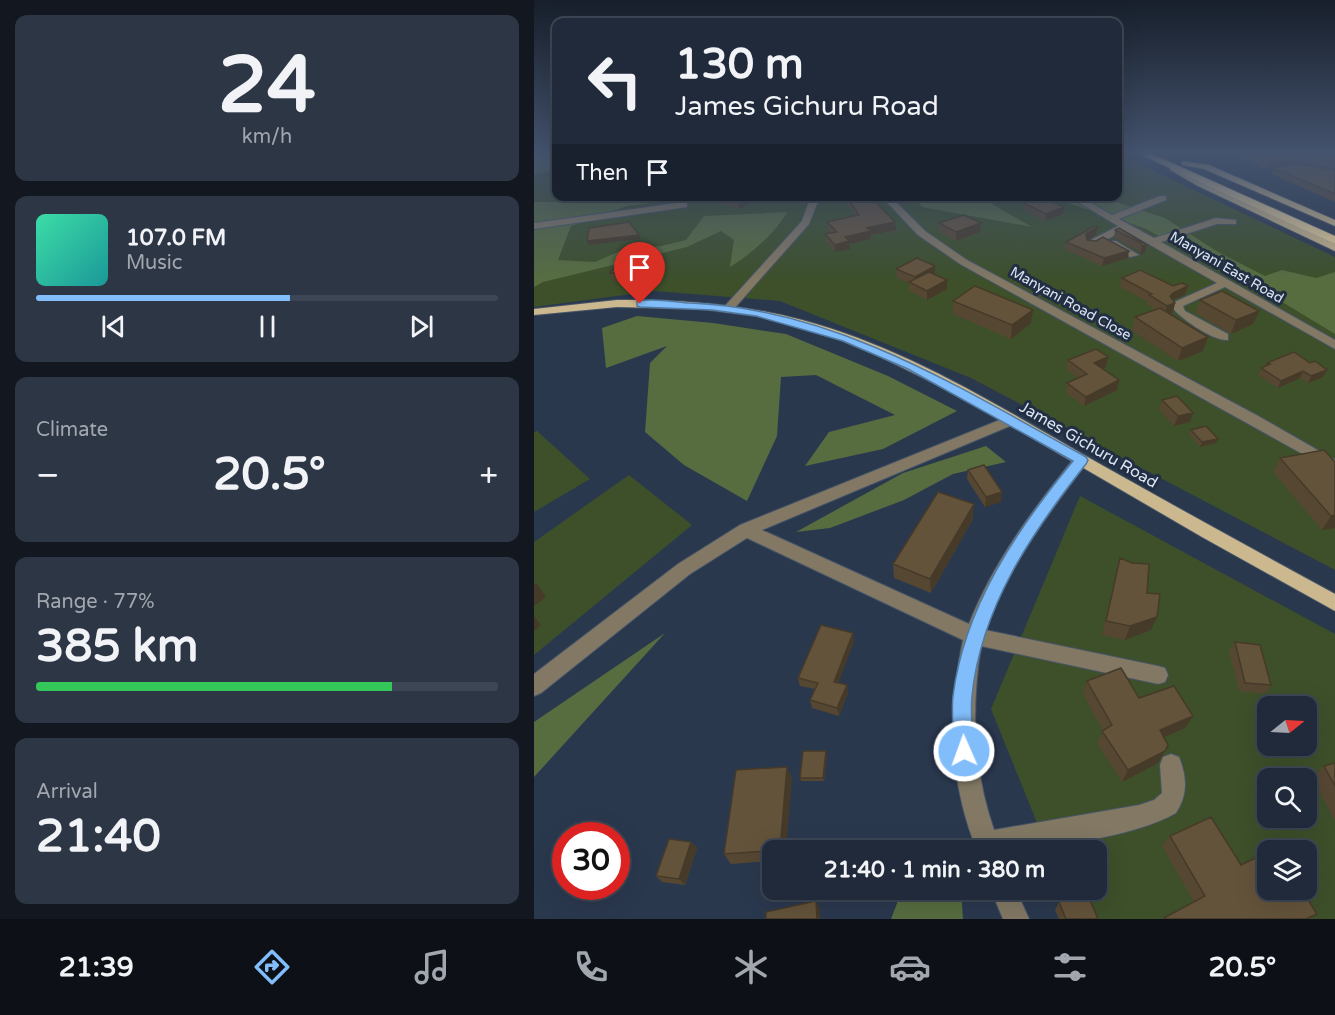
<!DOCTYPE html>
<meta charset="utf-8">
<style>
:root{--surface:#202a3a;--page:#2d3645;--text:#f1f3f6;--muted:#a2a7af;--line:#3d4654;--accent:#80bdfa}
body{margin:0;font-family:"Varela Round",sans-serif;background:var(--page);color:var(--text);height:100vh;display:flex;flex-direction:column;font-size:22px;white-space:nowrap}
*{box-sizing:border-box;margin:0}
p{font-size:20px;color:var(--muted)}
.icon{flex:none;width:33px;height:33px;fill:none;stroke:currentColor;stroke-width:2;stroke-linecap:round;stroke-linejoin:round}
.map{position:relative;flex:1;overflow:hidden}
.sheet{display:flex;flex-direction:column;gap:15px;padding:15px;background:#121720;width:534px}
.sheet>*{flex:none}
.hud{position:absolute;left:18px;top:18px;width:570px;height:183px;border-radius:12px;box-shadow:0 6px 24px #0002,0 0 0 2px var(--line);background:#202a3a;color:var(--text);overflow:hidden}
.needle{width:39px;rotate:72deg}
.controls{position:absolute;left:723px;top:696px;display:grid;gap:12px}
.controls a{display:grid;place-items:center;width:60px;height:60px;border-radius:12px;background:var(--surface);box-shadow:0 6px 24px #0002,0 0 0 2px var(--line);font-size:30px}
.speed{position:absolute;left:18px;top:822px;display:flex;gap:12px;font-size:30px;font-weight:700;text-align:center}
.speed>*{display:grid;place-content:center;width:78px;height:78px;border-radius:50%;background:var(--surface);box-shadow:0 6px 24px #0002,0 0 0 2px var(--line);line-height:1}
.speed .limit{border:9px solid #d22;background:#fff;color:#111}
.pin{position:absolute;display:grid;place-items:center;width:51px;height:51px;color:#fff;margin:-62px -26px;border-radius:50% 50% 50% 0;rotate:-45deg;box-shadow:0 0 6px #0007}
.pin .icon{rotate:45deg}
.me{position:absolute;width:66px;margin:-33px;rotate:358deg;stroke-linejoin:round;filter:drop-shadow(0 0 4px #0008)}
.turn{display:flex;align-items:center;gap:21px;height:126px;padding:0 24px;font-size:27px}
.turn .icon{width:78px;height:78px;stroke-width:2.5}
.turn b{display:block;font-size:42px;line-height:51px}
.then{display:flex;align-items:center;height:57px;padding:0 24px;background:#0003;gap:12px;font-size:22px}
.big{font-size:45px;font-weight:700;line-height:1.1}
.sheet .card{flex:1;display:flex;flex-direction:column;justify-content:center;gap:9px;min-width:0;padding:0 21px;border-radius:12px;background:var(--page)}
.sheet .dial{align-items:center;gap:0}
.dial b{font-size:78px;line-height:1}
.song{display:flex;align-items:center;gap:18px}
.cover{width:72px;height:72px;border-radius:9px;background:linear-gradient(135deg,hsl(160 70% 55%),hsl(180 70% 35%))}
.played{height:6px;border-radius:3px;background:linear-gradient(90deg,var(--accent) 55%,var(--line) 55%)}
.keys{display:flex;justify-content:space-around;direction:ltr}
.heat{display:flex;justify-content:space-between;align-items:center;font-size:33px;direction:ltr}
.charge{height:9px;border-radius:4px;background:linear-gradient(90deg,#34c759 77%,var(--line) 0)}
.trip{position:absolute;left:228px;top:840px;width:345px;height:60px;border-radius:12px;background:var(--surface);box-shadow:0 6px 24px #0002,0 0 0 2px var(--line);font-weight:700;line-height:60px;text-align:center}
.tabs{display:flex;height:96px;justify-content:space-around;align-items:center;background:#0d1117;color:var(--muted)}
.tabs .icon{width:42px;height:42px}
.tabs .current{color:var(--accent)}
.tabs b{font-size:27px;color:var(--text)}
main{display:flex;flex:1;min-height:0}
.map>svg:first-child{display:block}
.green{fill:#3d502a;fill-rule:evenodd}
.forest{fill:#576d40}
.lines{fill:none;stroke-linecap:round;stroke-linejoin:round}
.minor-casing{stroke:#465468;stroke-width:2}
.major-casing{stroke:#465468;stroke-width:2}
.highway-casing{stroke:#465468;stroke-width:2}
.minor{fill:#827864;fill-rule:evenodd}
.major{fill:#ccb88e;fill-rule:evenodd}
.highway{fill:#e9d19e;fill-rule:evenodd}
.wall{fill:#564733}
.shaded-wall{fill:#463a29}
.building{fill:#64533b;stroke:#463a29;stroke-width:1.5}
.route{fill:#80bdfa;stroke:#537ba2;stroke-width:1.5}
.labels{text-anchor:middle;stroke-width:6;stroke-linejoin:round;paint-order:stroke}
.far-street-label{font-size:14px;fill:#dce5f3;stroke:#212e43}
.street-label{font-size:16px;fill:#dce5f3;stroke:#212e43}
</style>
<main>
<section class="sheet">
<div class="card dial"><b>24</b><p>km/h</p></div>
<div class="card">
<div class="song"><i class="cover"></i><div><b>107.0 FM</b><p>Music</p></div></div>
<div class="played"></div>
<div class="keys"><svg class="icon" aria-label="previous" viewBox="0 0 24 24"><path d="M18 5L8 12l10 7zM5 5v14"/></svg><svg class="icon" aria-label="pause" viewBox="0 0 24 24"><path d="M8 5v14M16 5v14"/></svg><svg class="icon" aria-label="next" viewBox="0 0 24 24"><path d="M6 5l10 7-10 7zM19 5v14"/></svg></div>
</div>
<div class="card"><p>Climate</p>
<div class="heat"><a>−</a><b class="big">20.5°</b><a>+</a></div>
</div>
<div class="card"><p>Range · 77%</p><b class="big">385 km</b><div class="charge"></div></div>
<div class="card"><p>Arrival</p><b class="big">21:40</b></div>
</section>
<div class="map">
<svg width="801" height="919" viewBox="0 0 801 919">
<rect width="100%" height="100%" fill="#2a384e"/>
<path class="green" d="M0,153h22v43h562v-42l217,103v313l-364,-192 -191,-77 -126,-10 -120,16z
M3,431l53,48 -56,33v-80z
M95,475l63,50 -158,130v-113z
M546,496l255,138v285h-260l-12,-29h33v-40h-48l-57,-141zM734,706h38v40h-38zM734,778h38v40h-38zM734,850h38v40h-38z"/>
<path class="forest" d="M22,153v17l-22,4v-19z
M86,196l70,2 -63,8 -56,20 -13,34 37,2 32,-14 34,-2 25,-6 18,-24 84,-4c-15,22 -35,41 -58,55l4,-27 -13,-9 -34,16 -144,35 -9,5v-85h45z
M379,197h67l52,30 -110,-20z
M516,197h51l64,21 53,34 47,24 17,-6 34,8 19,-6v62l-51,-31 -140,-75z
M103,316l76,7 73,11 102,42 69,35 -74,38 -78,17 24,-34 66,-17 -79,-40 -35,2 -4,59 -30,65 -63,-36 -39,-33 5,-69 17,-17 -61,22 -4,-40z
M452,446l20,16 -53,12 -49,26 -74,28 -34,4 107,-59z
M131,633l-131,144v1v-56z
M368,890h59l2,29h-72z"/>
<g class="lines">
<g class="minor-casing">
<path id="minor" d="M277,196h9l-11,28 -77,87h-8v-4l78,-86z
M347,196h9l35,35 42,29 293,157 75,43v12l-375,-208 -42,-29z
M534,196h11l33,19 48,-19h6v4l-47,19 35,19 62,-20 20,2v4h-19l-56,18 174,98v9l-110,-62 -42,19 2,5 43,23v6c-14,2 -50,-23 -58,-35l2,-2 45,-20 -93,-53 -29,16h-8v-4l31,-16z
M150,202l3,1v4l-153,22v-6z
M574,241h8l23,14 -9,2 -22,-12z
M478,415l7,5 -2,3 -255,107 207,94c24,-62 65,-116 107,-168h10l3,4 -3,4c-40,52 -78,104 -101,166l173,36 7,2 3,7 -3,7 -7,2 -177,-38c-10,64 -8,123 13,184l145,-25 15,-5 8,-7 -2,-28 3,-8 8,-3 8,3c8,20 9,38 -3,56 -47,27 -144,37 -199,37 -28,-67 -29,-140 -14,-210l-216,-102 -57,36 -149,119 -7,3v-22l144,-110 62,-39z
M457,890h25l13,29h-26z"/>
</g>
<g class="major-casing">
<path id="major" d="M648,161l27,4 126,55v6l-131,-57 -22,-4z
M636,166h6l28,16 131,62v7l-137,-65 -28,-16z
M83,300c63,-1 124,4 185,20 106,28 203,90 298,144 78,44 156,87 235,130v17l-133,-74 -242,-141 -81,-40 -41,-17 -42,-13 -40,-10 -55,-7 -84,-2 -83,8v-6z"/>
</g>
<g class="highway-casing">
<path id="highway" d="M603,153h13l185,83v8z"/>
</g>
<use href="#minor" class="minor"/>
<use href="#major" class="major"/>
<use href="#highway" class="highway"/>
</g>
<path class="wall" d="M699,153h102v15l-37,-6 -31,6 -2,2z
M740,168l61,2v32l-63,-28z
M186,196h43v1l-24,12 -18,-6z
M311,196h25l26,34 -25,5v4l-22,5 1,5 -15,3 -9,-11 -1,-7 7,-1 -4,-4 -1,-7 28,-6 -9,-15z
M490,203l39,11 -18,7 -22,-11z
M405,223h42l-1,9 -24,9 -17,-10z
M581,230l32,15 -2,8 -5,2 -1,-4 -25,-13z
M562,235l-8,5 40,18 -26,8 -37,-17 1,-7z
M107,267l-11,14 -16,1 -4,-9z
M362,269l39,5 12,6v9l-20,11 -18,-9v-8l-12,-5z
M588,278l63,17 -12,5 2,3 -2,9 -4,1 39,24 -5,14 -25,10 -46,-30 3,-14 21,-7 -9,-6v-3l-27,-14z
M666,300l59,11 -6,13 -22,10 -35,-21z
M419,301l78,22 -20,16 -58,-25z
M574,357l-2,10 -4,1 15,22 -33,16 -18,-13 1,-10 11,-5 -12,-9 2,-9z
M733,363h43l17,7 -4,7 -15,6 -8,-5 -22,10 -20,-13 3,-7 5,-2z
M628,400l28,22 -16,4 -15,-16z
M657,430l27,9 -2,4 -16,4 -11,-13z
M746,458l55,4v66l-13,2 -49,-58z
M434,470l33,32 -16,5 -18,-28z
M439,519l-42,74 -37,-15 -1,-14z
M586,558l27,35 4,37 -26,10 -23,-5 14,-63z
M320,641l-16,42 9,2 1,8 -9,23 -27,-8 -2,-8 5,-11 -15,-3 -2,-8z
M701,642l36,43 -6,9 -26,-3 -10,-40z
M553,681l106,35 -8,12 -21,9 -6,26 -36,19 -25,-39 6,-12 -20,-37z
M293,755l-3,26h-23l-1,-3z
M801,763v57l-23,-42 12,-12z
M253,767l5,12 -20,71v11l-41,3 -7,-10z
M636,836l71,29 76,49 -8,5h-145l30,-17 -32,-56z
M157,842l6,6 -12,37 -23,-3 -6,-6z
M525,902l39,17h-39l-4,-9z"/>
<path class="shaded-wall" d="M766,156l-2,6 -31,6 -2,2 4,-8z
M213,196h16v1l-24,12 -1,-8z
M530,207l-1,7 -18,7 1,-7z
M361,222l1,8 -25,5v4l-22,5 1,5 -15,3v-7l10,-8 22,-9z
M447,223l-1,9 -24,9v-9z
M564,227l-2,8 -11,7 1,-8z
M105,235l1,4 -51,6 -2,-4z
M613,245l-2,8 -5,2 2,-9z
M595,251l-1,7 -26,8 2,-8z
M104,259l3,8 -11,14 -3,-8z
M401,266v9l-20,11v-9z
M413,280v9l-20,11v-9z
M654,286l-3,9 -15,6v-5l3,-3z
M641,303l-2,9 -8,3 2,-9z
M499,310l-2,13 -20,16 1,-14z
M725,311l-6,13 -22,10 5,-14z
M674,337l-5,14 -25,10 4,-13z
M574,357l-2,10 -14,5 2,-9z
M793,370l-4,7 -15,6 3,-7z
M769,371l-3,7 -22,10 3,-7z
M585,380l-2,10 -33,16 2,-9z
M659,413l-3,9 -16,4 4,-10z
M684,439l-2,4 -16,4 2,-5z
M468,492l-1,10 -16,5 1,-10z
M440,504l-1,15 -42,74 -1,-14z
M801,515v13l-13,2 9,-14z
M2,583l10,14 -12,9v-21z
M0,616l7,9 -7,6z
M623,617l-6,13 -26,10 5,-14z
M319,633l1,8 -18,49 -2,-8z
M313,685l1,8 -9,23 -2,-8z
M659,716l-8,12 -32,14 7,-12z
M292,751l1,4 -3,26 -1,-3z
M631,751l-7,12 -36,19 6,-12z
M253,767l5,12 -6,71h-6z
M157,842l6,6 -12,37 -6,-6z
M282,901l4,9v9h-3z"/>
<path class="building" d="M712,153h89v8l-35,-5 -31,6 -2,2z
M766,164l35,6v24l-61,-26z
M190,196h23l-9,5z
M312,196h24l25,26 -28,6 4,3 -26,6 4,4 -14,4 -10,-11 12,-2 -10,-10 32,-7z
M508,197l22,10 -18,7 -22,-11z
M430,215l17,8 -25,9 -17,-9z
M95,222l10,13 -52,6 2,-13z
M561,226l3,1 -12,7 1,6 9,1 7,-4 26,14 -25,7 -38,-16z
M585,228l28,17 -5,1 -1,-3 -26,-13z
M383,258l18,8 -20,11 -19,-8z
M104,259l-11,14h-17l11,-13z
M606,270l33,16 9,-3 6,3 -15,7 -3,3 5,7 -8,3 -18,-11 3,-1 -30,-16z
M395,272l18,8 -20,11 -18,-9z
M441,286l58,24 -21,15 -59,-24z
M688,291l37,20 -23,9 -36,-20z
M626,308l48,29 -26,11 -47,-31z
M562,349l12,8 -14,6 25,17 -33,17 -19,-14 20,-9 -19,-14z
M760,352l16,11 5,-2 12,9 -16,6 -8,-5 -22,10 -20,-13 9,-4 -3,-1z
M643,396l16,17 -15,3 -16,-16z
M672,426l12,13 -16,3 -11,-12z
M790,450l11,12v53l-4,1 -51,-58z
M450,465l18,27 -16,5 -18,-27z
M404,492l36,12 -44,75 -37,-15z
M586,558l12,5 17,1 -2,29 13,1 -3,23 -27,9 -24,-5z
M287,625l32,8 -19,49 13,3 -10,23 -27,-8 8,-17 -20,-5z
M701,642l25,3 11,40 -26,-2z
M587,668l18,30 35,-12 19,30 -33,14 8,15 -3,6 -37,19 -26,-39 10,-6 -25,-44z
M269,751h23l-3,27h-23z
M801,763v23l-11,-20z
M253,767l-7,83 -56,4 12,-84z
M677,817l30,48 27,-13v38h34l15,24 -11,5h-141l-1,-1 41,-22 -35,-60z
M135,839l22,3 -12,37 -23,-3z
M279,847v3h-24l1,-1z
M742,848l2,2h-8z
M552,891l12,28h-32l-7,-17z
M282,901l1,18h-51v-7z"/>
<linearGradient id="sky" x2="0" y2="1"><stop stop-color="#171f2b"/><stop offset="0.54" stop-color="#44536e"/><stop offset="1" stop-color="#44536e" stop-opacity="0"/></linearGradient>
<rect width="801" height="282" fill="url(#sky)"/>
<path class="route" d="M103,301c17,-3 37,1 54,2 146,6 271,86 395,154l2,3 -2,4c-54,68 -105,143 -114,232 -2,18 1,37 2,55l-3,7 -7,3 -7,-3 -3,-7c0,-18 -3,-37 -1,-55 11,-89 64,-167 120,-235l-165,-92 -65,-28 -87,-25 -44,-6 -72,-3 -3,-1z"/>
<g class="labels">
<g class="far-street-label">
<text transform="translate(693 267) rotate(30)" y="5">Manyani East Road</text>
<text transform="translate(537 303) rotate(29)" y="5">Manyani Road Close</text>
</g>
<g class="street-label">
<text transform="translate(555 444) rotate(30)" y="6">James Gichuru Road</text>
</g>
</g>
</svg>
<div class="controls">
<a><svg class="needle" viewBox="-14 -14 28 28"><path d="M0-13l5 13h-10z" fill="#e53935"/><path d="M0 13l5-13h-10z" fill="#a2a7af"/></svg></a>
<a><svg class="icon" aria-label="search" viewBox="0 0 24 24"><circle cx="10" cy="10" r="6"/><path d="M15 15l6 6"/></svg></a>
<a><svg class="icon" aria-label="layers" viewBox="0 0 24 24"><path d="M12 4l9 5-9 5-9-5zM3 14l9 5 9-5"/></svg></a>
</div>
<div class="speed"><div class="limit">30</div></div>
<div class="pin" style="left:106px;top:304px;background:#d93025"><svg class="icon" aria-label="arrive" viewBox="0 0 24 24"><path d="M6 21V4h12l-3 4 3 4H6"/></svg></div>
<svg class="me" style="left:430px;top:751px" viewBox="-20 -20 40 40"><circle r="17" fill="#80bdfa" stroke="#fff" stroke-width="3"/><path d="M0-11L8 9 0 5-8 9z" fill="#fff"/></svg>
<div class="trip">21:40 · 1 min · 380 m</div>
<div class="hud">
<div class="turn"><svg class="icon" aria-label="left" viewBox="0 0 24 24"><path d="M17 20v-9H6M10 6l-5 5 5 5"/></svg><div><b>130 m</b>James Gichuru Road</div></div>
<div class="then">Then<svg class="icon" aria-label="arrive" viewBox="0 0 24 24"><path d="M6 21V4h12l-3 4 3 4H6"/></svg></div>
</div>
</div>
</main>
<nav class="tabs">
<b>21:39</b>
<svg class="icon current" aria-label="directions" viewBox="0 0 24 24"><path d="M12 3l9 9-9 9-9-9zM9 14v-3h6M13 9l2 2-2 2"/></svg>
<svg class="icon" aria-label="music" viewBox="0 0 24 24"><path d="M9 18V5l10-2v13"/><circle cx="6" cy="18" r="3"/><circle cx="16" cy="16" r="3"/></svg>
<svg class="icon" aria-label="phone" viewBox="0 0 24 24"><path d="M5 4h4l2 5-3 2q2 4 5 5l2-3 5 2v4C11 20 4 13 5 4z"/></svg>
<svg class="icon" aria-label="climate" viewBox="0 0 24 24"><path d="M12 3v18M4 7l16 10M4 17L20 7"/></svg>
<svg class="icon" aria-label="car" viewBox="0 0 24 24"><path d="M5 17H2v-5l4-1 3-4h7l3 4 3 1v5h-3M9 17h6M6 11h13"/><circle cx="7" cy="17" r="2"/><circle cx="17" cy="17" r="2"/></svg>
<svg class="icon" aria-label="filters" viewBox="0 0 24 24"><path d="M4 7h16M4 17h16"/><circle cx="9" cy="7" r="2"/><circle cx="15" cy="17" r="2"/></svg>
<b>20.5°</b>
</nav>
